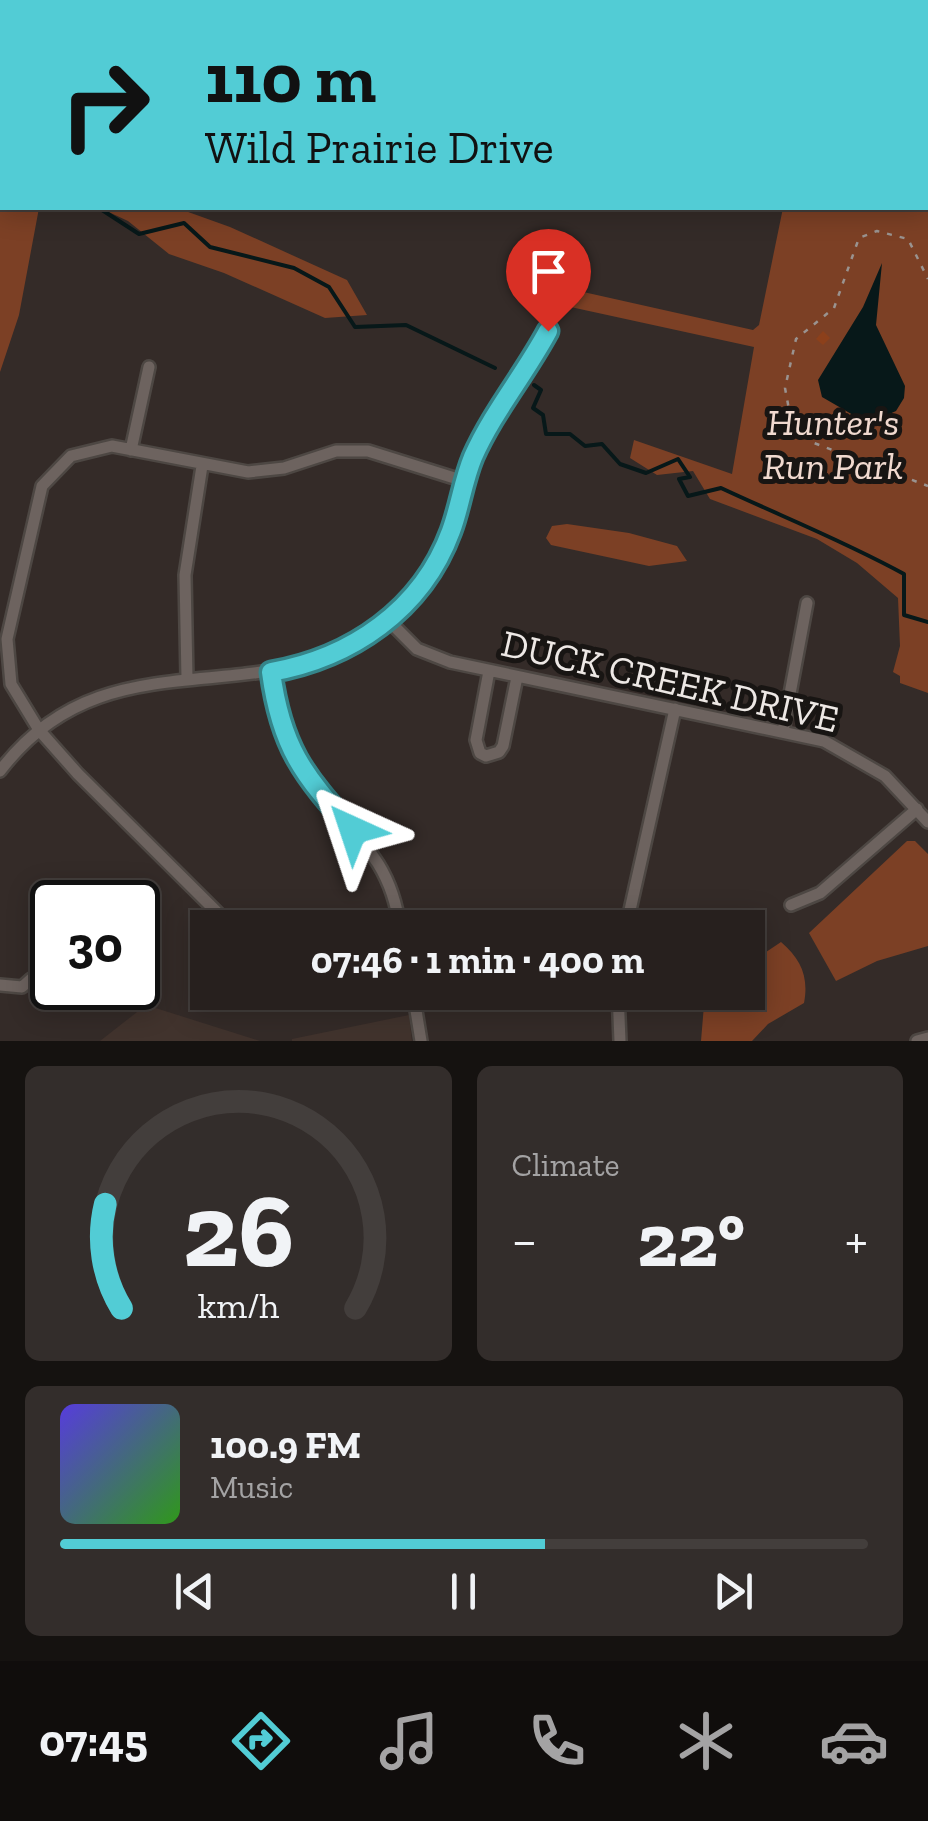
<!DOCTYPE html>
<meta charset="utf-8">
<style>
:root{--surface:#27201e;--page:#332d2b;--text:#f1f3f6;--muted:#a4a3a4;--line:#433e3c;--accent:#52ccd5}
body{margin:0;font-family:"Zilla Slab",serif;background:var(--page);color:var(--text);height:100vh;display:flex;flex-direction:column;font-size:38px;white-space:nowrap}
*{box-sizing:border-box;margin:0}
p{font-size:32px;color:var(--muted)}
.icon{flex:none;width:55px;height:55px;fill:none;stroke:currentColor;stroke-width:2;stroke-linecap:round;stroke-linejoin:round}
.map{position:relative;height:1041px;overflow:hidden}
.sheet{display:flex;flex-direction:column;gap:25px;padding:25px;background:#151210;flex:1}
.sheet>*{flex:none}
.hud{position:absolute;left:0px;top:0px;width:930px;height:210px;box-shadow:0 5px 25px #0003,0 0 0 2px var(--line);background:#52ccd5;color:#111;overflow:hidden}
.speed{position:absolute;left:30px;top:880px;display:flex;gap:20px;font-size:50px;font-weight:700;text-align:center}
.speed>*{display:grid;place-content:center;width:130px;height:130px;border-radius:50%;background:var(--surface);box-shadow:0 5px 25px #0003,0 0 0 2px var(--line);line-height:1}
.speed .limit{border:5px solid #111;border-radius:15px;background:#fff;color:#111}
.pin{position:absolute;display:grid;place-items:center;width:85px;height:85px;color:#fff;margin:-102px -42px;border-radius:50% 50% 50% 0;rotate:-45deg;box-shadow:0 0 10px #0007}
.pin .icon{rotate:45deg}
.me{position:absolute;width:110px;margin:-55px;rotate:318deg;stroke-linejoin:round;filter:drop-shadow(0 0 8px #0008)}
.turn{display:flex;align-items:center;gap:35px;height:210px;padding:0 40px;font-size:45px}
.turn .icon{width:130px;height:130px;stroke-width:2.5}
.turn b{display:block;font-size:70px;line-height:85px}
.big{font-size:75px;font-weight:800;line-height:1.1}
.sheet .tile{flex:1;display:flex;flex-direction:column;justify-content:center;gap:15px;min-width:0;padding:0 35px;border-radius:15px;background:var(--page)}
.sheet .dial{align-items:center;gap:0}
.dial svg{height:260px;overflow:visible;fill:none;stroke:var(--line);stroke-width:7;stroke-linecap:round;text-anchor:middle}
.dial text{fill:var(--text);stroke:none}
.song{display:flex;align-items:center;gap:30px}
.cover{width:120px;height:120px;border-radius:15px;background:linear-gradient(135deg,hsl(250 70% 55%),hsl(110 70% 35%))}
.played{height:10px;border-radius:5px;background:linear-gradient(90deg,var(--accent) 60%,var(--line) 60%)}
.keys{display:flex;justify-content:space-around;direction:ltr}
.heat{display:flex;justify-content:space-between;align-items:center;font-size:55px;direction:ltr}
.sheet .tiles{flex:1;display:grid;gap:25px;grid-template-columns:1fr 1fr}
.tile:last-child{grid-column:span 2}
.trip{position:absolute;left:190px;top:910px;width:575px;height:100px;border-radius:0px;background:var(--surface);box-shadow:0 5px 25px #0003,0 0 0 2px var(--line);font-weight:800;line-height:100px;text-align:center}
.menu{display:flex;height:160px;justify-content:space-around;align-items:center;background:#100d0c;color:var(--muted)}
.menu .icon{width:70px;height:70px}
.menu .on{color:var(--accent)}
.menu b{font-size:45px;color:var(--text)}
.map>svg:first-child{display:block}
.built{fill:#41332d}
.green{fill:#7c4025}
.water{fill:#071819}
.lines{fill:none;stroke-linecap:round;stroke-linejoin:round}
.stream{stroke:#071819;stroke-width:4}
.building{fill:#8c401b}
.street-casing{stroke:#4d4743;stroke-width:16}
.highway-casing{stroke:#4d4743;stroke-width:25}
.path{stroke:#9a9390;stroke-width:2.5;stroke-dasharray:5 8;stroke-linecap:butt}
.street{stroke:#6d635f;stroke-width:11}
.highway{stroke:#f88e5f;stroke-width:20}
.route-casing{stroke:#35858a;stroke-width:25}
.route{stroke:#52ccd5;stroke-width:18}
.labels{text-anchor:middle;stroke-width:10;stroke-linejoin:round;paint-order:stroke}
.park-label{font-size:38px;font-style:italic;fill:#f0d9cf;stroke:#181513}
.street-label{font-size:38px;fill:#ede8e5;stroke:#181513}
</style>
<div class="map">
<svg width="928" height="1041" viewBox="0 0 928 1041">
<rect width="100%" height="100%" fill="#342b28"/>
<path class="built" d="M146,1005l114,36h-160z
M409,1015l3,26h-120v-2z"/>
<path class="green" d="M928,94v599l-28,-10v-7l-7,-4 7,-26 -2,-48 -41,-35 -40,-24 -107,-40 -17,-28 -36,4 -27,-17 4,-18 98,34 22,-127 -188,-41 4,-17 183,41 6,-5 24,-117h145z
M0,145l2,63h37l-20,107 -19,57z
M100,208h77l53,19 117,53 20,35 -42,3 -101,-45 -55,-19 -41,-33z
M567,524l62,9 48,13 10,15 -38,5 -98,-21 -5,-7 6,-12z
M907,841h8l13,13v92l-51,15 -41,20 -27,-48z
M781,942c20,17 28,35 23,61l-36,21 -16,17h-51l3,-36 9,-12 35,-1v-28z"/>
<path class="water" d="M882,263l-6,62 29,61 -1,12 -8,13 -20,9 -16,-1 -38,-22 -4,-17 45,-73z"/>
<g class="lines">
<path class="stream" d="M0,109l2,1
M99,208l40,26 45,-11 26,24 84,21 35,19 26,40 51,-2 89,43
M534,385l7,5 -8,18 10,7 3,19h24l15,12 17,-2 18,20 26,9 32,-14 12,18 -11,2 9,17 33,-8c62,29 123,53 183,86v41l24,7"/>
</g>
<path class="building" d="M823,331l7,7 -7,7 -7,-6z"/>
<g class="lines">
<g class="street-casing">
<path id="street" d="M131,450l18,-83
M388,620l29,29 33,13 374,79 61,35 43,46
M489,671l-13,69 4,13 6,3 13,-4 4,-6 14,-69
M271,672c4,30 8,63 24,89 38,68 93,78 105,167
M187,679l-2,-104 17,-109
M783,731l24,-128
M0,771c110,-145 268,-48 389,-152 63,-54 56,-98 86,-165 19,-43 50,-81 73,-123l-1,-20
M791,905l29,-12 97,-84
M233,928l-155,-154 -39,-44 -28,-46 -4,-45 35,-153 29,-30 41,-10 136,26 36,-4 52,-17h32l96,30
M626,928l49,-219
M0,985l22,2 9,-8
M413,992l8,49
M618,992l2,49
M917,1041l11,-3"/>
</g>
<g class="highway-casing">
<path id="highway" d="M895,0l2,2
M928,43v1"/>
</g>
<path class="path" d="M771,415l43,28 114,43
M793,431l-8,-43 11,-49 38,-31 25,-70 18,-7 31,8 20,40"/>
<use href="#street" class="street"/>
<use href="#highway" class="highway"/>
</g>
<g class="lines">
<g class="route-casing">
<path id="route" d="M353,830c-50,-55 -72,-83 -82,-158 80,-14 151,-62 180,-141 9,-24 12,-50 22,-74 20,-45 52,-83 75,-126"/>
</g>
<use href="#route" class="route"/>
</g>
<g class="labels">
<g class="park-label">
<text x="833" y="435">Hunter's<tspan x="833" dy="44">Run Park</tspan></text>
</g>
<g class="street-label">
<text transform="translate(670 681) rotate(13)" y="13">DUCK CREEK DRIVE</text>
</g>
</g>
</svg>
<div class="speed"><div class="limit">30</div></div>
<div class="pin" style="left:548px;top:331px;background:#d93025"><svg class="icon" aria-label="arrive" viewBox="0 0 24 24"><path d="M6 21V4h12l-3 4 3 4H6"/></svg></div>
<svg class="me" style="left:353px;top:830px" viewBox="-20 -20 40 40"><path d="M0-17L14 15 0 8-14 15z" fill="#52ccd5" stroke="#fff" stroke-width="4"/></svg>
<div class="trip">07:46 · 1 min · 400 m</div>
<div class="hud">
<div class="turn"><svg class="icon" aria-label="right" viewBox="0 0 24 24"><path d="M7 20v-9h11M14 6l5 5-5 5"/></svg><div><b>110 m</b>Wild Prairie Drive</div></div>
</div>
</div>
<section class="sheet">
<div class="tiles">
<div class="tile dial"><svg viewBox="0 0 100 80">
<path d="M14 69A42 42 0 1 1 86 69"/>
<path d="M14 69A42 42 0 0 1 9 37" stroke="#52ccd5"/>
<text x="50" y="56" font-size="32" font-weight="700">26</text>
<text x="50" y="72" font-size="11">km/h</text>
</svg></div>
<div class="tile"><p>Climate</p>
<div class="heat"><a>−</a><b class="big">22°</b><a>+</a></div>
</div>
<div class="tile">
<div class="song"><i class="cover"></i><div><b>100.9 FM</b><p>Music</p></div></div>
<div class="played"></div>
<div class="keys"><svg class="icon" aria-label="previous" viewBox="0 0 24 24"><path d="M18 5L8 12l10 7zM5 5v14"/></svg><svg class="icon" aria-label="pause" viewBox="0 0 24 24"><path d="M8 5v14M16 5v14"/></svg><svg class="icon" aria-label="next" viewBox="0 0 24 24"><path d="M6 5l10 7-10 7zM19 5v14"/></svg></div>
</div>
</div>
</section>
<nav class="menu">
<b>07:45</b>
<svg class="icon on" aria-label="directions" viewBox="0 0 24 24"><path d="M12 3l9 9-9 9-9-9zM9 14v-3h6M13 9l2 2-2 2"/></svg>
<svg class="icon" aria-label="music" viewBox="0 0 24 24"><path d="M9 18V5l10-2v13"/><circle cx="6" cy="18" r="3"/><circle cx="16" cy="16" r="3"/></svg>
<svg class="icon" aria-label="phone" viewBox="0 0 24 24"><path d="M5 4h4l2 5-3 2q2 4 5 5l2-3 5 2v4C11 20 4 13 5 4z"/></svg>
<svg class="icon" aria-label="climate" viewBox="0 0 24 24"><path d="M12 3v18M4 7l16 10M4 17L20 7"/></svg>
<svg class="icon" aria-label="car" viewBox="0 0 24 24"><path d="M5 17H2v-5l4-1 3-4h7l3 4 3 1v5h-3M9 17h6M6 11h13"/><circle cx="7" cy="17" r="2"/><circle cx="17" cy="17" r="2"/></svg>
</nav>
